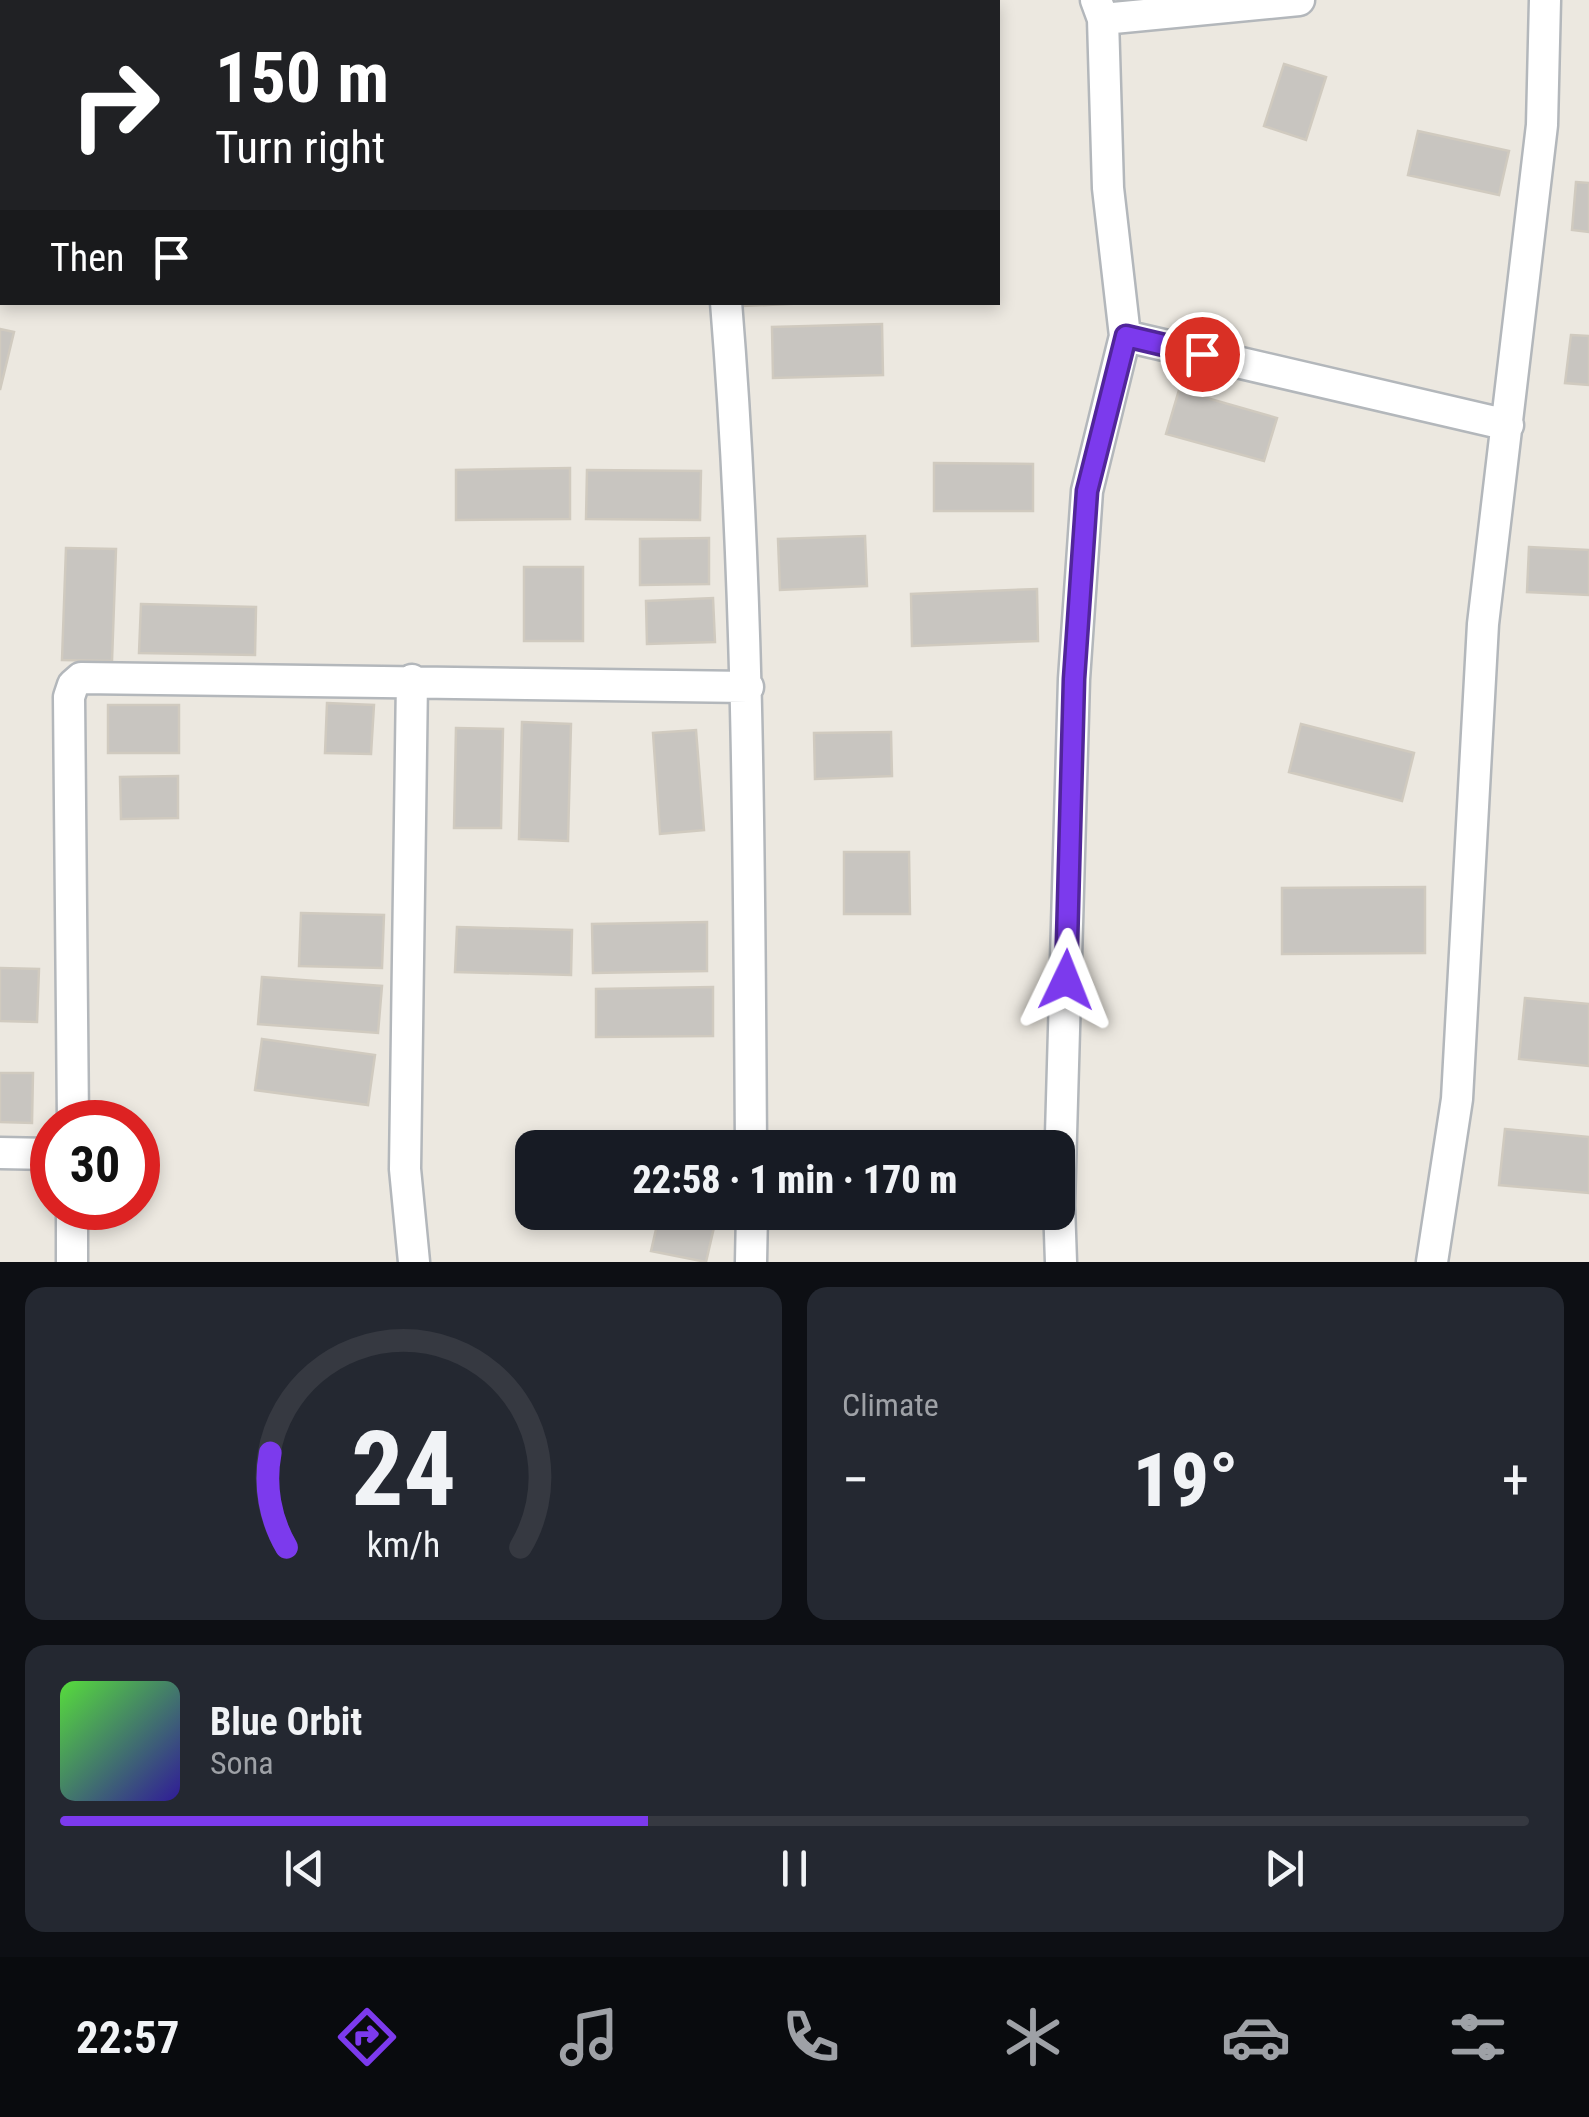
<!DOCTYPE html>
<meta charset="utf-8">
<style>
:root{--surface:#171b24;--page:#242831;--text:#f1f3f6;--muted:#9ea1a6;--line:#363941;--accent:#7c3aed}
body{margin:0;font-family:"Roboto Condensed",sans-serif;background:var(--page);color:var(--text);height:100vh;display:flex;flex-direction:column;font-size:38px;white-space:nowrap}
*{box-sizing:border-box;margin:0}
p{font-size:32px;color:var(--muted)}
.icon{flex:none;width:55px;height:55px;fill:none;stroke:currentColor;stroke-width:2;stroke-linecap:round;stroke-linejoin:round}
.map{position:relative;height:1262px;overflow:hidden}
.side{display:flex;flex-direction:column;gap:25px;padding:25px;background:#0d0f14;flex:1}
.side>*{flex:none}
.banner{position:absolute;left:0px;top:0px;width:1000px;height:305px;box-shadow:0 5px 15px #0003;background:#202124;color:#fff;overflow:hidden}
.speed{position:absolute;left:30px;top:1100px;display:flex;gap:20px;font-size:50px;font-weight:700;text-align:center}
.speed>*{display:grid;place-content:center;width:130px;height:130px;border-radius:50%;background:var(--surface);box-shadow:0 5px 15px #0003;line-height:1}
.speed .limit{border:15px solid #d22;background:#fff;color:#111}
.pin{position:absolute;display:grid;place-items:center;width:85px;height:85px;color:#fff;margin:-42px;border:5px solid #fff;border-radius:50%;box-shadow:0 2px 10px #0007}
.me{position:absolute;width:110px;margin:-55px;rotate:2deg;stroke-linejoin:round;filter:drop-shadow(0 0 8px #0008)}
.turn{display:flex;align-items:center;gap:35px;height:210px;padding:0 50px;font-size:45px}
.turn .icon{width:130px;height:130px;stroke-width:2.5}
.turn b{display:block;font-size:70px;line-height:85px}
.then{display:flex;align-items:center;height:95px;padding:0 50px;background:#0003;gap:20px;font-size:38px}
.big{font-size:75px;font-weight:800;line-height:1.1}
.side .tile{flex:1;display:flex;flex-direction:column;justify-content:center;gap:15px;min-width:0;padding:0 35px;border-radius:20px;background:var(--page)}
.side .dial{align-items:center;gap:0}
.dial svg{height:260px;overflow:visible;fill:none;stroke:var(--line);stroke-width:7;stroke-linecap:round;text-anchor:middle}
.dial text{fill:var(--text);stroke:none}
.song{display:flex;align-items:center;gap:30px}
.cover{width:120px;height:120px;border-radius:15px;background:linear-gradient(135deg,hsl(110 70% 55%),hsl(250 70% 35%))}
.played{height:10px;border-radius:5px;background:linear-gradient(90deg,var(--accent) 40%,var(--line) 40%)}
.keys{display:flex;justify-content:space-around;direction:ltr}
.heat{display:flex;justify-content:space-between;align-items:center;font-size:55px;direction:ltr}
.side .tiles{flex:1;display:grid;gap:25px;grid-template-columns:1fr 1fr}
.tile:last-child{grid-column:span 2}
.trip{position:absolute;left:515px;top:1130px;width:560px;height:100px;border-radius:20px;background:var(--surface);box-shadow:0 5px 15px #0003;font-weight:800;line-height:100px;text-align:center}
.menu{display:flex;height:160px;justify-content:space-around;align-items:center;background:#090b0e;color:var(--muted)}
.menu .icon{width:70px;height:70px}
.menu .current{color:var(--accent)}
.menu b{font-size:45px;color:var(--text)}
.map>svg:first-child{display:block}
.building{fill:#c8c5c0;stroke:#d0cabf;stroke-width:2.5}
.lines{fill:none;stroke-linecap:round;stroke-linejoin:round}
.minor-casing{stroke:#b3b7bb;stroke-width:35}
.minor{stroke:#fff;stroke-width:30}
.route-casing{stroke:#51269a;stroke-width:25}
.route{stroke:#7c3aed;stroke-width:18}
</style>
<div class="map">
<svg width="1589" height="1262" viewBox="0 0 1589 1262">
<rect width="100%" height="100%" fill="#ece8e0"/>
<path class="building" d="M1284,64l42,13 -20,63 -42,-14z
M1418,131l91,20 -10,44 -91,-20z
M1576,182l13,1v49l-17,-2z
M743,302h88l-88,4z
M882,324l1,51 -110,3 -1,-51z
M0,329l14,3 -14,58z
M1571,335l18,1v49l-24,-2z
M1179,390l98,28 -13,43 -98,-27z
M934,463l99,1v47h-99z
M570,468v51l-114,1v-50z
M587,470l114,1 -1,49 -114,-1z
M865,536l2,50 -87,4 -2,-51z
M709,538v46l-69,1v-46z
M1529,547l60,3v45l-62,-3z
M66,548l50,1 -4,112 -50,-1z
M524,567h59v74h-59z
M1037,589l1,52 -126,5 -1,-52z
M713,598l2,44 -68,2 -1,-43z
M141,604l115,3 -1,48 -116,-2z
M327,703l47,2 -3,49 -46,-1z
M108,705h71v48h-71z
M522,722l49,2 -3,117 -49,-2z
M1301,724l113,29 -12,48 -113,-29z
M456,728l47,1 -2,99h-47z
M696,730l8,100 -44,4 -7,-101z
M891,732l1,44 -77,3 -1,-46z
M178,776v42l-57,1 -1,-42z
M844,852h65l1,62h-66z
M1425,887v66l-143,1v-66z
M301,913l83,2 -2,53 -83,-2z
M707,922v49l-114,2 -1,-49z
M457,927l115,3 -1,45 -116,-3z
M0,968l39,1 -2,53 -37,-1z
M262,977l120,9 -4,47 -120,-9z
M713,987v49l-117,1v-48z
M1525,998l64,6v62l-70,-7z
M262,1039l113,16 -7,50 -113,-15z
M0,1073h33l-1,50 -32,-1z
M1505,1129l84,8v56l-90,-8z
M790,1137h122v11h-122z
M660,1212l55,11 -9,39 -55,-11z"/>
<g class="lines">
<g class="minor-casing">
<path id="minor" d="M700,0l1,2
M1103,19l196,-19
M726,302c23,282 23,563 25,846
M1125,336l383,89
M412,680l-7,489 9,93
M73,1122l-4,-425 4,-12 8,-7 667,9
M0,1153l52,1
M72,1262v-54
M751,1262l1,-50
M1061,1262l-2,-57 15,-526 13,-188 38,-155 -17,-148 -5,-169 -7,-19
M1432,1262l25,-163 26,-475 59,-499 3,-125"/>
</g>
<use href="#minor" class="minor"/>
</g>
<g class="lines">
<g class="route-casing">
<path id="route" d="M1066,980l8,-301 13,-188 39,-155 76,18"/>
</g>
<use href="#route" class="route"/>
</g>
</svg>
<div class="speed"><div class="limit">30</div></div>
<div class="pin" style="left:1202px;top:354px;background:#d93025"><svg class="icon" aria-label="arrive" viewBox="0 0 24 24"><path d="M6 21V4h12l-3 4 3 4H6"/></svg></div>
<svg class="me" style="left:1066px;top:980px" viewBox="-20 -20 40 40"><path d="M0-17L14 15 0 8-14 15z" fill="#7c3aed" stroke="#fff" stroke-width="4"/></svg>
<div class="trip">22:58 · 1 min · 170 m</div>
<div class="banner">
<div class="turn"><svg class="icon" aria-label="right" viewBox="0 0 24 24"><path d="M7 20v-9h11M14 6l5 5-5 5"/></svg><div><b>150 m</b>Turn right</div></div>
<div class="then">Then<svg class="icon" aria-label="arrive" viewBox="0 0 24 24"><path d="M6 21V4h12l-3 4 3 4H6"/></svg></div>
</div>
</div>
<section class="side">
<div class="tiles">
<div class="tile dial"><svg viewBox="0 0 100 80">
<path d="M14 69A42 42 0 1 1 86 69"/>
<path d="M14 69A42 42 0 0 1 9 40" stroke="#7c3aed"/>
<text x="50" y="56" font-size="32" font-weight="700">24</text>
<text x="50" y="72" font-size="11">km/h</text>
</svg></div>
<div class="tile"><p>Climate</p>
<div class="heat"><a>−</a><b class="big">19°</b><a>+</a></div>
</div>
<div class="tile">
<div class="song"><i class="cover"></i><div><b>Blue Orbit</b><p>Sona</p></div></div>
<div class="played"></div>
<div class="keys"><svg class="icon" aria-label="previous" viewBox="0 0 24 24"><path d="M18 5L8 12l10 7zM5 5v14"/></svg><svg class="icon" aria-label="pause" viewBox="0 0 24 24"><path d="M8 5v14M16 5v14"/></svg><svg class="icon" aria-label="next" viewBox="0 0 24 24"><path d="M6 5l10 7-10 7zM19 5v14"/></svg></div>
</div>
</div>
</section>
<nav class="menu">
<b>22:57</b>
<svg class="icon current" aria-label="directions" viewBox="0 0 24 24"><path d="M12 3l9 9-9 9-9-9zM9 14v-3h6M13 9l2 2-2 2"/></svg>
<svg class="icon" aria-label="music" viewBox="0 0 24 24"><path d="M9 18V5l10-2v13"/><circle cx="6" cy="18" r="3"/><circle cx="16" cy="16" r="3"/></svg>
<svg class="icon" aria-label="phone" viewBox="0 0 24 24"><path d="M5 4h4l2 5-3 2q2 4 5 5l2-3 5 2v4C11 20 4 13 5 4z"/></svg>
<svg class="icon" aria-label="climate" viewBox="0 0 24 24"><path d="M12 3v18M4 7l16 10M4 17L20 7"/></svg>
<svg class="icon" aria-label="car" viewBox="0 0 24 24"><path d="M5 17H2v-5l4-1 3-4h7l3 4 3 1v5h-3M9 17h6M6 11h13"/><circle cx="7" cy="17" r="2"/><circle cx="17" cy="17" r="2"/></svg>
<svg class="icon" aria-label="filters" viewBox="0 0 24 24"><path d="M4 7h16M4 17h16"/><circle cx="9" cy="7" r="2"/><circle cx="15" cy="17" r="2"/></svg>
</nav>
